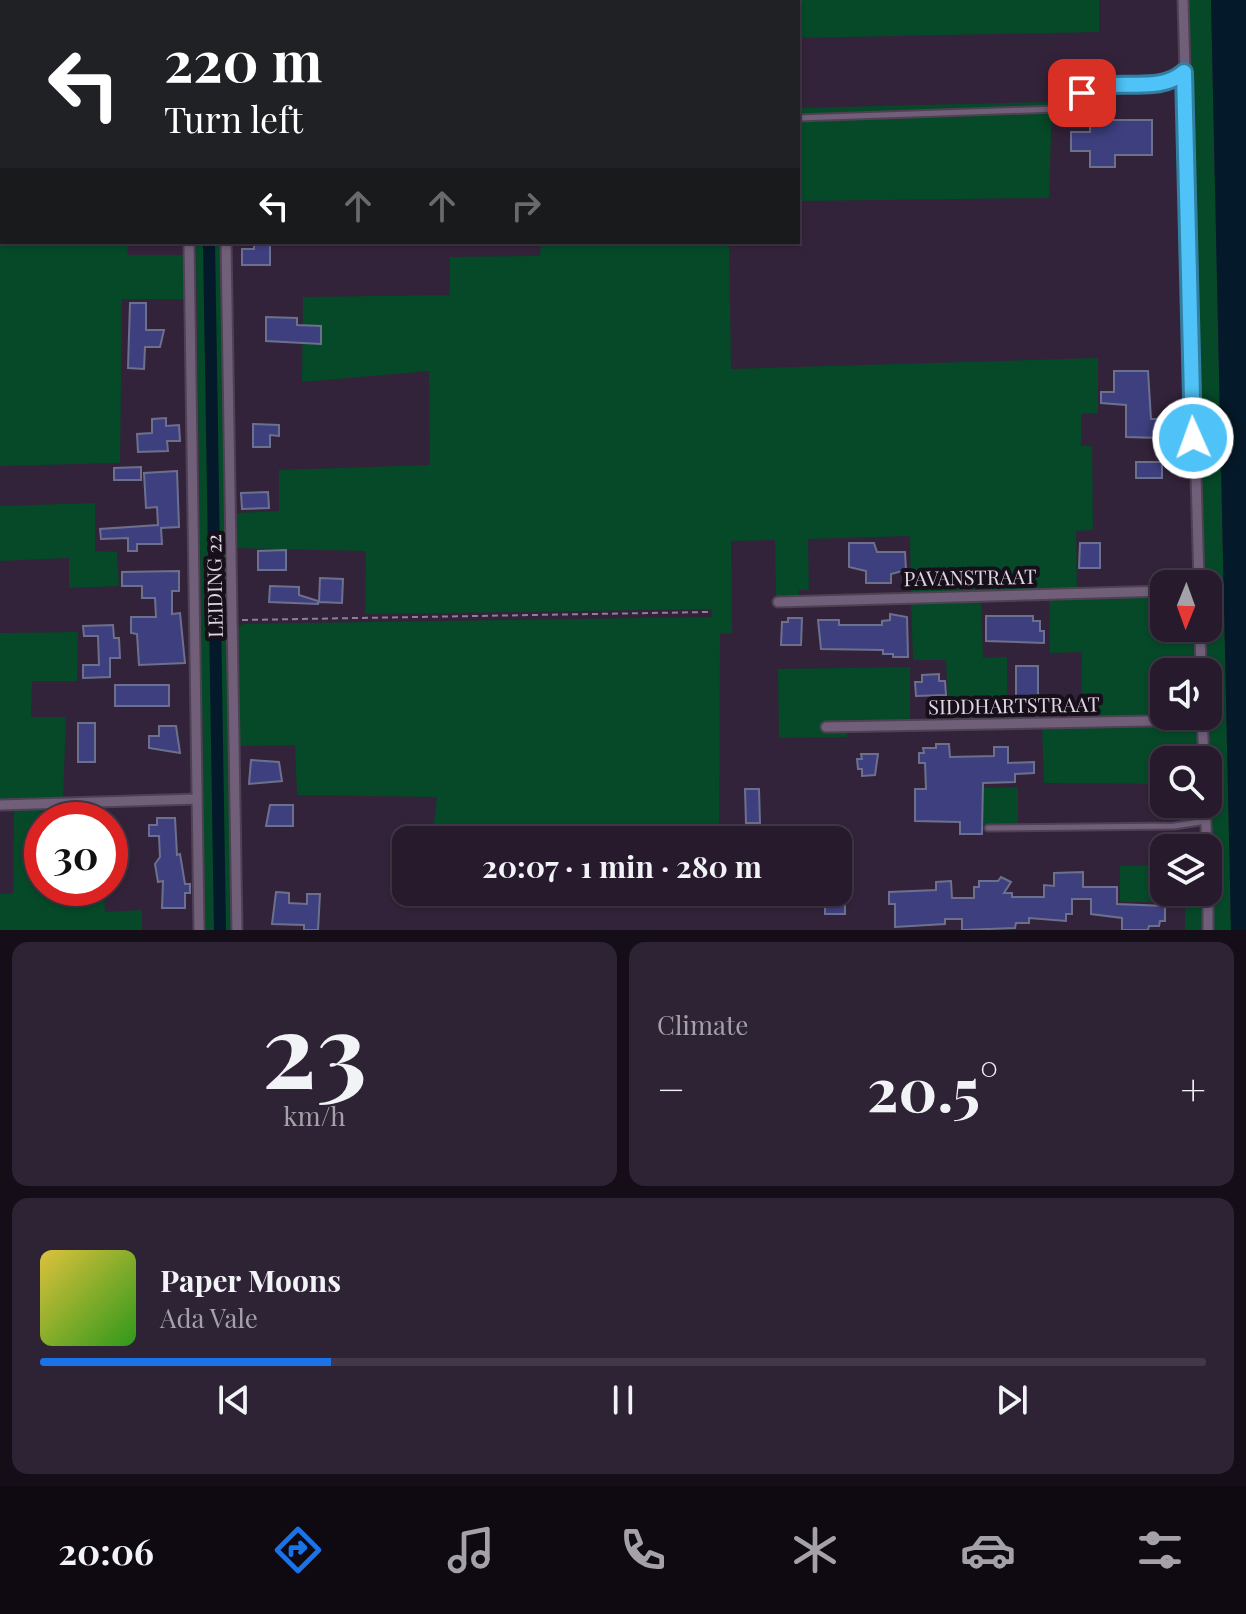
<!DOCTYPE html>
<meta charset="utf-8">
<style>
:root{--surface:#261a2c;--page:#2e2334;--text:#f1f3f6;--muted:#a4a1a9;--line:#423848;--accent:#1a73e8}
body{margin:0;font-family:"Playfair Display",serif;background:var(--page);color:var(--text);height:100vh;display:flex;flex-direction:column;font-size:30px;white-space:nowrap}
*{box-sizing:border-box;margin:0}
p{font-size:26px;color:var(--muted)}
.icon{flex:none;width:44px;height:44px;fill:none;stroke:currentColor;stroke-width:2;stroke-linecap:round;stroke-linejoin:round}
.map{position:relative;height:930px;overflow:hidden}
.drawer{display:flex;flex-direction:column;gap:12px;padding:12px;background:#150e18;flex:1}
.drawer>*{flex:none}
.hud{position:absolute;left:0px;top:0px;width:800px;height:244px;box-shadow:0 2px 6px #0004,0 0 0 2px var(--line);background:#202124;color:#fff;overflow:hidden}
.needle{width:52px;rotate:181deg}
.buttons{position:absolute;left:1150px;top:570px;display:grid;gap:16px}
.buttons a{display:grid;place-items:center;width:72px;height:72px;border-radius:16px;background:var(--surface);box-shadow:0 2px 6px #0004,0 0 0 2px var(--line);font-size:40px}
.speed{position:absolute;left:24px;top:802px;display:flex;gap:16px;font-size:40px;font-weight:700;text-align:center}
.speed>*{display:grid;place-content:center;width:104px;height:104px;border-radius:50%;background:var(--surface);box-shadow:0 2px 6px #0004,0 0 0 2px var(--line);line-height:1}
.speed .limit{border:12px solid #d22;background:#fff;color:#111}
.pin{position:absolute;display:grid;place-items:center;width:68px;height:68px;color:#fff;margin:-34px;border-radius:16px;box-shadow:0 4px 12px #0006}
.me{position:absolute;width:88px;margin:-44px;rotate:358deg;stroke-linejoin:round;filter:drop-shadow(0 0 6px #0008)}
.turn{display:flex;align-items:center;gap:28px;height:168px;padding:0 32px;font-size:36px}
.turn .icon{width:104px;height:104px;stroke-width:2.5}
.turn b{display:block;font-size:56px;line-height:68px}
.lanes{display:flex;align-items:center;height:76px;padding:0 32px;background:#0003;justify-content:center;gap:40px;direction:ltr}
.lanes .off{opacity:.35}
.big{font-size:60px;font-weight:700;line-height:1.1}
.drawer .card{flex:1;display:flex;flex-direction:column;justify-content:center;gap:12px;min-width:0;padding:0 28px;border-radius:16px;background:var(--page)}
.drawer .dial{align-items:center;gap:0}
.dial b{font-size:104px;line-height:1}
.song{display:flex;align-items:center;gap:24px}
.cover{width:96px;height:96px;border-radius:12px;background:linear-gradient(135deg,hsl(50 70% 55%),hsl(110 70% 35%))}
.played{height:8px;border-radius:4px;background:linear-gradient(90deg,var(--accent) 25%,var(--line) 25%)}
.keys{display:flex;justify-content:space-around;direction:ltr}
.heat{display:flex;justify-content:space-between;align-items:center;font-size:44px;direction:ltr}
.drawer .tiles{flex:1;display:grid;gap:12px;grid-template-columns:1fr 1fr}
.card:last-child{grid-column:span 2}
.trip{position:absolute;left:392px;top:826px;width:460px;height:80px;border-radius:16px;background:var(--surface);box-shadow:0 2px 6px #0004,0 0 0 2px var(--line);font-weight:700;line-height:80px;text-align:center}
.menu{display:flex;height:128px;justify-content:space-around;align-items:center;background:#0f0a12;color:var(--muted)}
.menu .icon{width:56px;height:56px}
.menu .current{color:var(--accent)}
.menu b{font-size:36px;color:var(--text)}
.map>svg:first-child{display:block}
.green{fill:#054928}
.water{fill:#041929}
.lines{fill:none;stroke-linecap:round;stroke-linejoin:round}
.canal{stroke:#041929;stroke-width:12}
.building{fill:#3e3f7f;stroke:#6d708d;stroke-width:2}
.lane-casing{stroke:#4e4154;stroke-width:9}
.street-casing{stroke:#4e4154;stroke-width:13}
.path{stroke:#8d8092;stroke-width:2;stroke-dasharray:6 4;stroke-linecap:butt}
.lane{stroke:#715f79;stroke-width:5}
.street{stroke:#715f79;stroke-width:9}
.route-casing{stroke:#337fa1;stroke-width:20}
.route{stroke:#4fc3f7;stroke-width:14}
.labels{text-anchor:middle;stroke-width:8;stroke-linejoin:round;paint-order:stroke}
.street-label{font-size:20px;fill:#e0d6e4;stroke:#17101a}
</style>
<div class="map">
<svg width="1246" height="930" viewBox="0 0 1246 930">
<rect width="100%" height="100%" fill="#33233a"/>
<path class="green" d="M717,0h382v32l-301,6v-36z
M1189,0h22l20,930h-19l-7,-302h3v-44h-4z
M1052,102l-3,96 -251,3v-93z
M0,129l2,113h125l1,13h57l1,44h-64l-2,164 -120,3z
M196,242h26l12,688h-29z
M541,242h188l2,127 367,-11v55l-17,1v32h11l1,84 -17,1 1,60 -166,3 -1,-58 -102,3 1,51h-10v8l-23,1 -1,-59 -44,1 1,92 -12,1 -1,206h-287l5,-43 -140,-2 -2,-50 -57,1v-119l5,-3 469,-7 -1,-8 -346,5 1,-63 -129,-3v-35l42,-2v-41l151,-5 -1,-94 -127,11 1,-85 147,-2v-38l90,-1z
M95,503v48l22,1 2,34 -50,2v-30l-69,3v-55z
M1164,595v33h32l1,44h-33v44h26l-109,3 1,-67 -32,1 -1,-56z
M981,600l2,58 24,-1v62h-58l-3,-59h-33l-2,-59z
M78,632l-1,49h-45l-1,36h35l-3,82 -63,1v-167z
M910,667v54h-62l-1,16 -68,1 -1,-69z
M1192,723l7,6 1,31h-36v24l-120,-1 -2,-57z
M1018,787v38l-34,1v-38z
M14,809h27l-1,79h64l1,24 37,-2v20h-142v-36l13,-1z
M1164,865v27h40v38h-19v-28h-65v-36z"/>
<path class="water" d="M1211,0h35v930h-15z"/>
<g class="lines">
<path class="canal" d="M205,0v2
M209,242l11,688"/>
</g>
<path class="building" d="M1090,110h18v10h44v35h-37v12h-25v-16h-19v-19h19z
M254,242h16v23h-28v-16h12z
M130,303h16v27h18l-4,17h-15l-1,22 -16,-1z
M266,317l31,1v7l24,1v18l-55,-3z
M1114,371h34l3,48h10l-1,19 -34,-1v-32l-25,-2v-11h13z
M166,418v8l13,-1 1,16h-13l1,10 -30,1 -1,-18 15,-1v-14z
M253,424l26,1v11l-9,-1v12h-17z
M1136,462h26v16h-26z
M141,467v13h-27v-12z
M177,471l2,56 -18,1 1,16h-25v7h-9v-13l-27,1 -1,-10 58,-4 -1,-18 -11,1 -2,-35z
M268,492l1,16 -27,1 -1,-16z
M849,543h25l3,9h28l1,18 -15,4v9h-25v-12l-17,-4z
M1080,543h20v25h-21z
M286,550v20h-28v-19z
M179,571v20h-7v23l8,-1 5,50 -46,2 -2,-31 -6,-1v-16h25l-1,-19h-13v-12h-20v-14z
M320,578l23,1 -1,24 -23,-1z
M270,586l29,1v8l19,6v3l-49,-2z
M890,614l17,3 1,40h-15v-3h-10v-4l-62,-1 -3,-29h21v5h43v-4l8,-1z
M986,616h47v5h7v10h4v12l-58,-2z
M788,618h14l-1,27h-20l1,-23h6z
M113,625l1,13h5l1,20h-10v19l-27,1v-13h16l-1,-29h-14l-1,-10z
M1016,666h22v29l-22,3z
M939,674v7h6l1,14 -30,1 -1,-14h7v-7z
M115,685h54v21h-54z
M78,723h17v39h-17z
M159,726h17l4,27 -31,-5v-12h10z
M936,744h13l1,13 44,-1v-9h14v16l26,-1v11l-19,1v8l-32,1 -1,51h-22v-12l-45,-1v-32h11l-1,-26h-6v-10h5l-1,-5h13z
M861,754h17l-3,21 -13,1v-7h-4l-1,-10h5z
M251,760l28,2 3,19 -33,3z
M745,789h14l1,34h-14z
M270,805h23v21h-27z
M157,818h18l2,37 3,-1 5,30h5v9h-5v15h-23l1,-27 -5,1 -3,-18 5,-7 -1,-21h-10v-11h8z
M1083,872v15h34v17l48,2v15h-5l-1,5h-10l-1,4h-26v-12l-31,-4v-15h-19v15h-6v7l-37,-3v5h-13l-1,5 -53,2v-11h-17v5l-50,3v-23h-6v-12l47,-2v-8l15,-1 1,17h22v-11h5v-6h19l3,-4 10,5 -7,11h8v4h32v-12l10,1v-13z
M276,892l13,1v10l18,1v-10h13l-2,36h-14v-5l-32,-1z
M825,893l20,1v20h-20z"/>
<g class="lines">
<g class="lane-casing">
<path id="lane" d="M798,118l258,-9c17,-4 25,-20 43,-24 28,-5 61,8 84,-12
M988,828l186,-2 32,-5"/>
</g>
<g class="street-casing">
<path id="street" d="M184,0v2
M223,0v2
M1183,0l16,584
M189,242l10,688
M226,242l11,688
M778,602l386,-11
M1200,628l1,44
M1202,716l2,44
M826,727l376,-7
M1205,804l2,44
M0,805l197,-6
M1208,892v38"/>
</g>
<path class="path" d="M242,620l467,-8"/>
<use href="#lane" class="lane"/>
<use href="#street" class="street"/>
</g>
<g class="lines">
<g class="route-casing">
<path id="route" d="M1082,93c32,-19 73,4 102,-21l9,366"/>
</g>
<use href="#route" class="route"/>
</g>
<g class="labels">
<g class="street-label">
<text transform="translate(970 578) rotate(-1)" y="7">PAVANSTRAAT</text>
<text transform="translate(215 586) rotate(-91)" y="7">LEIDING 22</text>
<text transform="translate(1014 706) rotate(-1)" y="7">SIDDHARTSTRAAT</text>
</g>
</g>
</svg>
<div class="buttons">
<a><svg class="needle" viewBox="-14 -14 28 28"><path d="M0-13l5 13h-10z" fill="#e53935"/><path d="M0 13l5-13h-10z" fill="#a4a1a9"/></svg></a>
<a><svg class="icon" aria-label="sound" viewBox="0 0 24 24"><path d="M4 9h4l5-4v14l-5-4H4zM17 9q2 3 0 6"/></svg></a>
<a><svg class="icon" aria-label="search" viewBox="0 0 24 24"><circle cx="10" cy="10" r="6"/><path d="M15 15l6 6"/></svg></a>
<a><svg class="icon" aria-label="layers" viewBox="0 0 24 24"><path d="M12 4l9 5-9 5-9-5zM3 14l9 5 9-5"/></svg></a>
</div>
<div class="speed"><div class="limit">30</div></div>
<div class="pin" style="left:1082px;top:93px;background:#d93025"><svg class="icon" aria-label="arrive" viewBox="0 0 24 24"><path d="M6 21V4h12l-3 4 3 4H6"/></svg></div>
<svg class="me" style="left:1193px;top:438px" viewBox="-20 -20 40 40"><circle r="17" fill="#4fc3f7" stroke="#fff" stroke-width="3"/><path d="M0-11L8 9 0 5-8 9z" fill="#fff"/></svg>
<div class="trip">20:07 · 1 min · 280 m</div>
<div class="hud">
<div class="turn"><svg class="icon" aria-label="left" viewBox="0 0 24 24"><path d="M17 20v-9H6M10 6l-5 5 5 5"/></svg><div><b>220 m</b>Turn left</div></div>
<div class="lanes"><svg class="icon" aria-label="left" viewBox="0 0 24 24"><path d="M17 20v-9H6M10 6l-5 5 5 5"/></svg><svg class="icon off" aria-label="ahead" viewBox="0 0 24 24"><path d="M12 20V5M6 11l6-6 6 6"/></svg><svg class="icon off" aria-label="ahead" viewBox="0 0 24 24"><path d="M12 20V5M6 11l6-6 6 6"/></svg><svg class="icon off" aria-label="right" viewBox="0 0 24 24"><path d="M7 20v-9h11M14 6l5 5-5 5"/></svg></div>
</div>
</div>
<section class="drawer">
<div class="tiles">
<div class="card dial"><b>23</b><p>km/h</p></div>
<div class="card"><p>Climate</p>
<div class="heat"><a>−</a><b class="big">20.5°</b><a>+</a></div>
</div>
<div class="card">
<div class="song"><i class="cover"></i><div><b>Paper Moons</b><p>Ada Vale</p></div></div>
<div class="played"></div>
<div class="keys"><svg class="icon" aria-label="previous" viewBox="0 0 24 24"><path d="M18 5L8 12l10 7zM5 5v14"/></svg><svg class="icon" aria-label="pause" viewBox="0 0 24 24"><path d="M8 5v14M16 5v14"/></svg><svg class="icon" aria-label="next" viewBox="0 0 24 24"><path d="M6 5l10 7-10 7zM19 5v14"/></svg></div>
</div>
</div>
</section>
<nav class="menu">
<b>20:06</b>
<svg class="icon current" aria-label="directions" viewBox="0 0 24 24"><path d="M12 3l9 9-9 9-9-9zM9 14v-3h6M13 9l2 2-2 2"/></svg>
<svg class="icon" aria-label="music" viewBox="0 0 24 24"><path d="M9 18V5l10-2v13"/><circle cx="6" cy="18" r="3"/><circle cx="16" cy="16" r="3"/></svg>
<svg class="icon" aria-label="phone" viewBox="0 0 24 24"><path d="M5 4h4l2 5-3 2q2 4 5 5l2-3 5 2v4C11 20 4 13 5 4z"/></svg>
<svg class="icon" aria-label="climate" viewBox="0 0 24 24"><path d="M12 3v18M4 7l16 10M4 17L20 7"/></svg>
<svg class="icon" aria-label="car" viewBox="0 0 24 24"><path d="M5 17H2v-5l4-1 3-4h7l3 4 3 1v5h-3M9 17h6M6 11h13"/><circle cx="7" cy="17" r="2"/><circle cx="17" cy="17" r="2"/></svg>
<svg class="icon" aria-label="filters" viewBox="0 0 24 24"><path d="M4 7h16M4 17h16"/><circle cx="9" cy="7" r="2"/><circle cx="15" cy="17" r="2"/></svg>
</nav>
